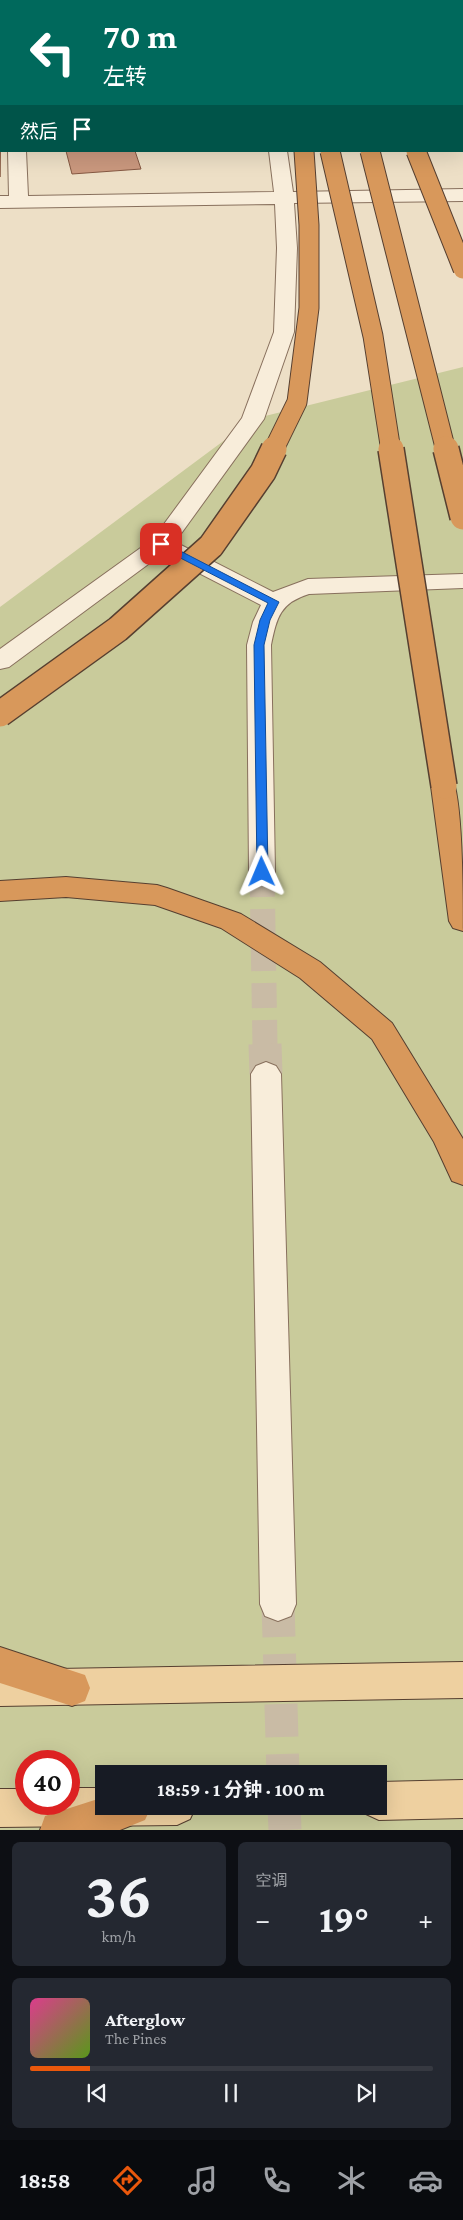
<!DOCTYPE html>
<html lang="zh">
<meta charset="utf-8">
<style>
:root{--surface:#171b24;--page:#242831;--text:#f1f3f6;--muted:#9ea1a6;--line:#363941;--accent:#ea580c}
body{margin:0;font-family:"Crimson Pro","Noto Sans SC",serif;background:var(--page);color:var(--text);height:100vh;display:flex;flex-direction:column;font-size:19px;white-space:nowrap}
*{box-sizing:border-box;margin:0}
p{font-size:16px;color:var(--muted)}
.icon{flex:none;width:28px;height:28px;fill:none;stroke:currentColor;stroke-width:2;stroke-linecap:round;stroke-linejoin:round}
.map{position:relative;height:1830px;overflow:hidden}
.side{display:flex;flex-direction:column;gap:12px;padding:12px;background:#0d0f14;flex:1}
.side>*{flex:none}
.banner{position:absolute;left:0px;top:0px;width:464px;height:152px;box-shadow:0 5px 20px #0002;background:#00695c;color:#fff;overflow:hidden}
.speed{position:absolute;left:15px;top:1750px;display:flex;gap:10px;font-size:25px;font-weight:700;text-align:center}
.speed>*{display:grid;place-content:center;width:65px;height:65px;border-radius:50%;background:var(--surface);box-shadow:0 5px 20px #0002;line-height:1}
.speed .limit{border:8px solid #d22;background:#fff;color:#111}
.pin{position:absolute;display:grid;place-items:center;width:42px;height:42px;color:#fff;margin:-21px;border-radius:10px;box-shadow:0 2px 8px #0006}
.me{position:absolute;width:55px;margin:-28px;rotate:359deg;stroke-linejoin:round;filter:drop-shadow(0 0 4px #0008)}
.turn{display:flex;align-items:center;gap:18px;height:105px;padding:0 20px;font-size:22px}
.turn .icon{width:65px;height:65px;stroke-width:2.5}
.turn b{display:block;font-size:35px;line-height:42px}
.then{display:flex;align-items:center;height:48px;padding:0 20px;background:#0003;gap:10px;font-size:19px}
.big{font-size:38px;font-weight:700;line-height:1.1}
.side .tile{flex:1;display:flex;flex-direction:column;justify-content:center;gap:8px;min-width:0;padding:0 18px;border-radius:8px;background:var(--page)}
.side .dial{align-items:center;gap:0}
.dial b{font-size:65px;line-height:1}
.song{display:flex;align-items:center;gap:15px}
.cover{width:60px;height:60px;border-radius:8px;background:linear-gradient(135deg,hsl(330 70% 55%),hsl(90 70% 35%))}
.played{height:5px;border-radius:2px;background:linear-gradient(90deg,var(--accent) 15%,var(--line) 15%)}
.keys{display:flex;justify-content:space-around;direction:ltr}
.heat{display:flex;justify-content:space-between;align-items:center;font-size:28px;direction:ltr}
.side .tiles{flex:1;display:grid;gap:12px;grid-template-columns:1fr 1fr}
.tile:last-child{grid-column:span 2}
.trip{position:absolute;left:95px;top:1765px;width:292px;height:50px;border-radius:0px;background:var(--surface);box-shadow:0 5px 20px #0002;font-weight:700;line-height:50px;text-align:center}
.tab-bar{display:flex;height:80px;justify-content:space-around;align-items:center;background:#090b0e;color:var(--muted)}
.tab-bar .icon{width:35px;height:35px}
.tab-bar .on{color:var(--accent)}
.tab-bar b{font-size:22px;color:var(--text)}
.map>svg:first-child{display:block}
.green{fill:#c9cb9b;fill-rule:evenodd}
.building{fill:#ca987e;stroke:#865943}
.lines{fill:none;stroke-linecap:round;stroke-linejoin:round}
.minor-tunnel-far1{stroke:#c9bba5;stroke-width:25;stroke-dasharray:25 12;stroke-linecap:butt}
.minor-tunnel{stroke:#c9bba5;stroke-width:33;stroke-dasharray:33 17;stroke-linecap:butt}
.minor-casing{stroke:#88705d;stroke-width:2}
.major-casing{stroke:#563f30;stroke-width:2}
.highway-casing{stroke:#563f30;stroke-width:2}
.minor{fill:#f8edda;fill-rule:evenodd}
.major{fill:#eed0a0;fill-rule:evenodd}
.highway{fill:#d8985b;fill-rule:evenodd}
.highway-bridge-far1-casing{stroke:#563f30;stroke-width:21;stroke-linecap:butt}
.highway-bridge-casing{stroke:#563f30;stroke-width:28;stroke-linecap:butt}
.highway-bridge-far1{stroke:#d8985b;stroke-width:19}
.highway-bridge{stroke:#d8985b;stroke-width:25}
.route{fill:#1a73e8;stroke:#114b97}
</style>
<div class="map">
<svg width="463" height="1830" viewBox="0 0 463 1830">
<rect width="100%" height="100%" fill="#eddfc6"/>
<path class="green" d="M463,367v1463h-463v-1223l253,-188zM26,1761h43v43h-43zM104,1774h275v32h-275z"/>
<path class="building" d="M26,0h62l1,1h-63z
M0,107h1l-1,70z
M66,151h69l6,18 -69,5z"/>
<g class="lines">
<path class="minor-tunnel-far1" d="M262,872l3,173"/>
<path class="minor-tunnel" d="M265,1044l1,30
M278,1604l5,170
M284,1806l1,24"/>
<g class="minor-casing">
<path id="minor" d="M250,0h17v1h-16z
M0,66h1v10h-1z
M0,92h1v10h-1z
M8,151h18l2,45 246,-4 -5,-41h18l6,41 170,-3v12l-169,2 3,45 -3,84 -30,87 -89,123 98,50 35,-13 155,-5v14l-154,6c-29,9 -32,23 -38,51l4,227 -3,7 -10,3 -10,-3 -3,-7 -2,-227 6,-23 8,-17 -99,-51 -153,113 -9,2v-20l153,-110 89,-121 32,-86 3,-84 -2,-44 -275,4v-12h9z
M266,1062l10,4 5,8 15,530 -5,12 -13,5 -13,-5 -5,-12 -9,-530 5,-8z"/>
</g>
<g class="major-casing">
<path id="major" d="M399,0h17v1h-16z
M462,136h1v11h-1z
M463,1662v36l-463,8v-36z
M463,1780v38l-84,2 -13,-6 -4,-8h17v-24z
M69,1788h35v18h92l-6,13 -13,6 -177,2v-38h26v15h43z"/>
</g>
<g class="highway-casing">
<path id="highway" d="M260,0h17v1h-16z
M287,0h16v1h-16z
M324,0h16v1h-16z
M348,0h16v1h-16z
M444,777l9,3c10,26 10,117 10,151l-10,-3 -4,-7 -18,-135 4,-6z
M66,877l91,8 10,3 74,26 79,48 72,61 71,116v46l-11,-4 -18,-39 -62,-103 -72,-61 -79,-50 -66,-23 -89,-8 -66,4v-20z
M0,1647l85,28 5,13 -5,13 -13,5 -72,-23z
M104,1797v9l47,1 -6,13 -25,10h-80l5,-14z"/>
</g>
<use href="#minor" class="minor"/>
<use href="#major" class="major"/>
<use href="#highway" class="highway"/>
<g class="highway-bridge-far1-casing">
<path id="highway-bridge-far1" d="M330,151l43,185 18,115
M370,151l76,300
M416,151l47,118
M273,451l24,-49 12,-94v-83l-5,-74"/>
</g>
<g class="highway-bridge-casing">
<path id="highway-bridge" d="M391,449l53,337
M446,449l17,68
M0,714l118,-85 93,-83 52,-74 11,-23"/>
</g>
<use href="#highway-bridge-far1" class="highway-bridge-far1"/>
<use href="#highway-bridge" class="highway-bridge"/>
</g>
<path class="route" d="M161,541l118,61 -9,18 -6,25 4,227 -2,3 -4,2 -5,-5 -3,-227 6,-25 8,-17 -111,-57 -1,-2z"/>
</svg>
<div class="speed"><div class="limit">40</div></div>
<div class="pin" style="left:161px;top:544px;background:#d93025"><svg class="icon" aria-label="arrive" viewBox="0 0 24 24"><path d="M6 21V4h12l-3 4 3 4H6"/></svg></div>
<svg class="me" style="left:262px;top:872px" viewBox="-20 -20 40 40"><path d="M0-17L14 15 0 8-14 15z" fill="#1a73e8" stroke="#fff" stroke-width="4"/></svg>
<div class="trip">18:59 · 1 分钟 · 100 m</div>
<div class="banner">
<div class="turn"><svg class="icon" aria-label="left" viewBox="0 0 24 24"><path d="M17 20v-9H6M10 6l-5 5 5 5"/></svg><div><b>70 m</b>左转</div></div>
<div class="then">然后<svg class="icon" aria-label="arrive" viewBox="0 0 24 24"><path d="M6 21V4h12l-3 4 3 4H6"/></svg></div>
</div>
</div>
<section class="side">
<div class="tiles">
<div class="tile dial"><b>36</b><p>km/h</p></div>
<div class="tile"><p>空调</p>
<div class="heat"><a>−</a><b class="big">19°</b><a>+</a></div>
</div>
<div class="tile">
<div class="song"><i class="cover"></i><div><b>Afterglow</b><p>The Pines</p></div></div>
<div class="played"></div>
<div class="keys"><svg class="icon" aria-label="previous" viewBox="0 0 24 24"><path d="M18 5L8 12l10 7zM5 5v14"/></svg><svg class="icon" aria-label="pause" viewBox="0 0 24 24"><path d="M8 5v14M16 5v14"/></svg><svg class="icon" aria-label="next" viewBox="0 0 24 24"><path d="M6 5l10 7-10 7zM19 5v14"/></svg></div>
</div>
</div>
</section>
<nav class="tab-bar">
<b>18:58</b>
<svg class="icon on" aria-label="directions" viewBox="0 0 24 24"><path d="M12 3l9 9-9 9-9-9zM9 14v-3h6M13 9l2 2-2 2"/></svg>
<svg class="icon" aria-label="music" viewBox="0 0 24 24"><path d="M9 18V5l10-2v13"/><circle cx="6" cy="18" r="3"/><circle cx="16" cy="16" r="3"/></svg>
<svg class="icon" aria-label="phone" viewBox="0 0 24 24"><path d="M5 4h4l2 5-3 2q2 4 5 5l2-3 5 2v4C11 20 4 13 5 4z"/></svg>
<svg class="icon" aria-label="climate" viewBox="0 0 24 24"><path d="M12 3v18M4 7l16 10M4 17L20 7"/></svg>
<svg class="icon" aria-label="car" viewBox="0 0 24 24"><path d="M5 17H2v-5l4-1 3-4h7l3 4 3 1v5h-3M9 17h6M6 11h13"/><circle cx="7" cy="17" r="2"/><circle cx="17" cy="17" r="2"/></svg>
</nav>
